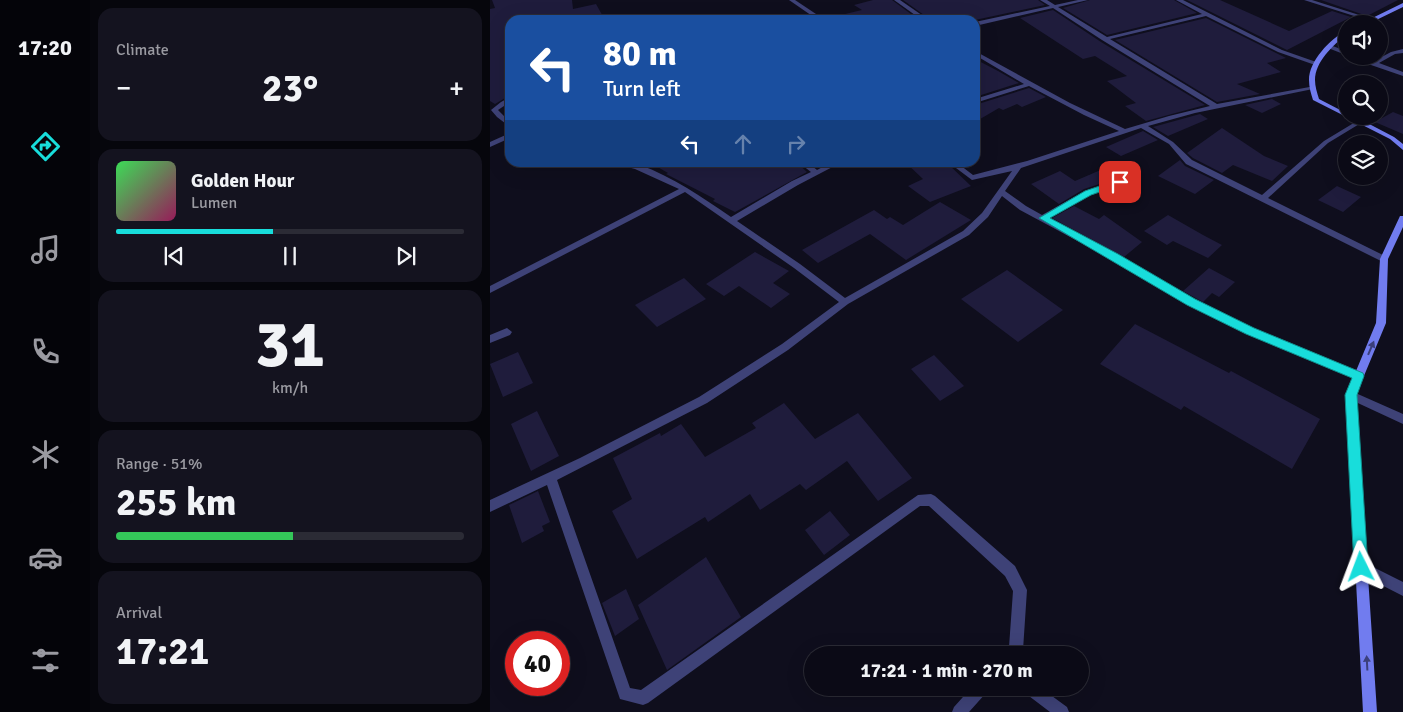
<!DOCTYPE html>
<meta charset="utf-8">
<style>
:root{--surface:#0b0a16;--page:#14131f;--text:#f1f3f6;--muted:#9a9aa1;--line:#2b2b35;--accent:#18dddb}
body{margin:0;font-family:Signika,sans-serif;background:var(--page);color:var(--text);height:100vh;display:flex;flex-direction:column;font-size:19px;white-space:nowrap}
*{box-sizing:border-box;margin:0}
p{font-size:16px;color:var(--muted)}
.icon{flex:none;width:28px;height:28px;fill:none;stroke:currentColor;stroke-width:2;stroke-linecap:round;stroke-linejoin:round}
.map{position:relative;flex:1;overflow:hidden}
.details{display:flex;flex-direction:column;gap:8px;padding:8px;background:#06060c;width:400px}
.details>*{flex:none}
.banner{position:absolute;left:15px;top:15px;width:475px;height:152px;border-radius:15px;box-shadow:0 5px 20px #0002,0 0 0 1px var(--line);background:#1a4fa0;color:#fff;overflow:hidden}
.tools{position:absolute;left:848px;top:15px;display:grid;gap:10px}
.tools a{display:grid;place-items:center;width:50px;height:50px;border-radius:50%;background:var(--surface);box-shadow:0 5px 20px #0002,0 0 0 1px var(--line);font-size:25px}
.speed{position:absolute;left:15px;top:631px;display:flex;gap:10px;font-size:25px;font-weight:700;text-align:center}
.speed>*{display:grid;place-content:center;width:65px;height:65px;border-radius:50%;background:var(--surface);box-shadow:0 5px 20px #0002,0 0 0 1px var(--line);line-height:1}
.speed .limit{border:8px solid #d22;background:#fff;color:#111}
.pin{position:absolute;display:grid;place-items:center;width:42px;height:42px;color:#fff;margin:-21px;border-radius:10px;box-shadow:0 2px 8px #0006}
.me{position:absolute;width:55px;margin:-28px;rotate:357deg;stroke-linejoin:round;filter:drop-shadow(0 0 4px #0008)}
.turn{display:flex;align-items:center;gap:18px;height:105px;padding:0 15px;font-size:22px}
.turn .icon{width:65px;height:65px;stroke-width:2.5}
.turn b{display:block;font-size:35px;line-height:42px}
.lanes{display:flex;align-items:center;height:48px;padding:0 15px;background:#0003;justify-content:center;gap:25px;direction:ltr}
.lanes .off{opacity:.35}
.big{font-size:38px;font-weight:700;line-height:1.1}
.details .widget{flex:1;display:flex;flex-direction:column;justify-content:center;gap:8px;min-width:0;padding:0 18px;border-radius:15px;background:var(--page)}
.details .dial{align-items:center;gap:0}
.dial b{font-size:65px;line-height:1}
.song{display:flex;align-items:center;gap:15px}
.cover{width:60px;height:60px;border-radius:8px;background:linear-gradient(135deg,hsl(130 70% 55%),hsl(330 70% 35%))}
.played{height:5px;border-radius:2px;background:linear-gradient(90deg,var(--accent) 45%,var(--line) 45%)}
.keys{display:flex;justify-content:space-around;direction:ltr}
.heat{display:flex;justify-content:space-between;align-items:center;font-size:28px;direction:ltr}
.charge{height:8px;border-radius:4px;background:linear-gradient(90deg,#34c759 51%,var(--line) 0)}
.trip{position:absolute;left:314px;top:646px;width:285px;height:50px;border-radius:25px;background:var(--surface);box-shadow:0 5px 20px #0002,0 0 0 1px var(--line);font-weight:700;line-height:50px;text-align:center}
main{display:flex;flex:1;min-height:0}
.menu{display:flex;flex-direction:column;width:90px;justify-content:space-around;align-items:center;background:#040409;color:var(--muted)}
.menu .icon{width:35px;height:35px}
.menu .on{color:var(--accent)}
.menu b{font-size:22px;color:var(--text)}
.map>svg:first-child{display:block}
.building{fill:#1f1c3c}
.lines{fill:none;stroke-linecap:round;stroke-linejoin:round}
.street{fill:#3e4277;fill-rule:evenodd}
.secondary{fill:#717cef;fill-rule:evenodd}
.oneway{fill:#3b3f7b}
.route{fill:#18dddb;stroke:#10908e}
</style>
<main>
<nav class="menu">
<b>17:20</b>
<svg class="icon on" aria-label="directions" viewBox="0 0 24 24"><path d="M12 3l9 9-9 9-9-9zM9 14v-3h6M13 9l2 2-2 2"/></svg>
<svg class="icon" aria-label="music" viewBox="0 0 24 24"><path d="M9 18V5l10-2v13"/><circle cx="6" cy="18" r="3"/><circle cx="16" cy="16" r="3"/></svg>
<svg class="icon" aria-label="phone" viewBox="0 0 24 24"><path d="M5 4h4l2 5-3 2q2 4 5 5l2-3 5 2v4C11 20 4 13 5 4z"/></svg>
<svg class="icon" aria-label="climate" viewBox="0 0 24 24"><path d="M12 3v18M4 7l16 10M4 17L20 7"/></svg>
<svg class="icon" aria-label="car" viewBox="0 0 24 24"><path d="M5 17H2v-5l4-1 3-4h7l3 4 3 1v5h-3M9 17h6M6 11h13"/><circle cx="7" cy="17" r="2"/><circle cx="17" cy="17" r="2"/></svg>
<svg class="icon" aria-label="filters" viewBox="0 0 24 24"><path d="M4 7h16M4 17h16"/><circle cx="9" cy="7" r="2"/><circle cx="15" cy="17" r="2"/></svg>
</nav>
<section class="details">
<div class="widget"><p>Climate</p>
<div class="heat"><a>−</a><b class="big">23°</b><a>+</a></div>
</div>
<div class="widget">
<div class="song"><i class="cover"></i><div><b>Golden Hour</b><p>Lumen</p></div></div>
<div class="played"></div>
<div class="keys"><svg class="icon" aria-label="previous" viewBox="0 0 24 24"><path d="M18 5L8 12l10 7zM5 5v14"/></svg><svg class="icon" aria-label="pause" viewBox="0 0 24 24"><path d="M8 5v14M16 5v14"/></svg><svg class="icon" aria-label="next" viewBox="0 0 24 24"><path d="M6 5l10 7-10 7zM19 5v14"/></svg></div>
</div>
<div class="widget dial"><b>31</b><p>km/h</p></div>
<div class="widget"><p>Range · 51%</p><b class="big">255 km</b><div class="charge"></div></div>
<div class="widget"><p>Arrival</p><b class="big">17:21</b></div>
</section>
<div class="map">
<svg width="913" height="712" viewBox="0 0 913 712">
<rect width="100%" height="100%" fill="#0f0e1d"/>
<path class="building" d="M2,0h80l1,9 23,-5 9,16h-95v75l-15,9 -5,-3v-92l5,-1z
M383,0h19l27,20h-77l-1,-5 21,-5 -8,-5z
M413,0h135l7,5 -70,15h-44z
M600,0h84l23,13 -90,22 -44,-27z
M697,0h33l69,31 43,-20 19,6 -64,33z
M831,0h77l-31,16z
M563,10l48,32 104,63 -59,16 -21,-15 11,-3 -29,-22 20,-5 -32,-20 -12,3 -63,-41z
M716,18l80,40 -19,5 14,9 -44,12 23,10 -43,8 -102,-62z
M485,59l23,12 21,12 -44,14z
M539,88l17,9 -24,10 -5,-3 -14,6 -4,-2 -24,14v-17z
M782,99l9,5 -19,9 -17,-8z
M903,112l10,4v18l-28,-12z
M710,114l8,5 -40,17 -15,-9z
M732,128l42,28 24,10 -16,15 -39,-16 -11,8 -29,-15 -6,-5z
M653,131l15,9 -37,16 -15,-9z
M690,160l5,6 29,14 -19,14 -37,-18z
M159,162h147l11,10 -72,40 -22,-11 2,-2 -49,-25 2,-1z
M415,162h41l25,24 -41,16 -22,-16 15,-7z
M613,169l15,9 -34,11 -25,15 -28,-20 29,-13 15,10z
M847,186l24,11 -18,15 -25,-12z
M450,202l31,18 -65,40 -36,-26 -52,29 -16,-13 72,-40 13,9 3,-2 13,8z
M584,206l25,13 5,-4 38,27 -18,15 -72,-39z
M678,215l35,20 19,10 -14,13 -35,-17 -6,4 -23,-14z
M265,252l34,19 -16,12 17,11 -19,14 -32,-22 -15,10 -18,-12z
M719,268l26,14 -16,15 -7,-4 -9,9 -20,-11z
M517,270l56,40 -45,32 -57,-43z
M194,278l22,21 -49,28 -22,-22z
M645,324l94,49 2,-2 89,48 -28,50 -108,-63 -3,4 -81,-46z
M28,352l15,31 -30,14 -13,-33z
M444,355l30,31 -24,15 -29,-32z
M294,403l31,36 43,-26 54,65 -34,23 -31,-40 -41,29 -6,-6 -40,26 -10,-16 -42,28 -3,-5 -68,42 -25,-48 20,-12 -19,-41 47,-25 1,3 20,-12 24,33 51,-29 -4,-5z
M47,411l22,45 -28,15 -20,-47z
M48,491l12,31 -8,4 2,5 -22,12 -13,-38z
M340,511l20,24 -26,20 -19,-25z
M216,557l35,60 -74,53 -29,-65z
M136,589l13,30 -24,17 -13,-33z"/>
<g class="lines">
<path class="street" d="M299,0h6l30,20h-7z
M404,0h6l29,20h-7z
M550,0h7l8,5 23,-5h10l-30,7 49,30 95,-23 -26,-14h7l99,50 37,13v2h-4l-37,-13 -72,-36 -96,23 107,65 98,-18v2l-2,1 -118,24 -47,13 25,16 19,18 70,35 62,-54 33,-20h4v2l-33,20 -60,55 119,59 1,2 -1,2h-6l-195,-97 -17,-20 -28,-16 -120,40 -16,23 21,15 16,9 43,-24 32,-11h6v4l-32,11 -43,23 69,37 77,45 59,28 110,45 1,3 -1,3h-8l-108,-45 -59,-30 -77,-45 -91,-49 -18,-14 -14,21 -19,18 -121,69 -60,46 -81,53 -150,77 73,208 11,2 277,-195 13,-1 4,2 80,70 12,24 -4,60 -2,5h-17l5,-8 4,-56 -8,-15 -76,-70h-9l-272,197 -5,2 -23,-6 -73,-214 -57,27v-12l90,-42 119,-61 83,-53 57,-42 -45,-34 -109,-76 -195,101v-7l189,-97 -44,-20 -26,-7c10,0 21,0 31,3 33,12 62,32 91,52l61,-36 19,-9 -13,-10h9l10,8 15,-8h10l-44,23 -61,36 63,43 45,34 118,-67 19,-18 30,-42 -40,9 -24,-18h8l17,13 54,-14 92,-30 -35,-16 -55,-29 -54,17v-4l49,-15 -49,-29v-4l95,52 55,26 44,-13 41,-10 -108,-66 -49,-32 -78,18v-4l75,-16z
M814,0h8l63,20 -5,1z
M840,45l16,6v4l-18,-7 -1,-1z
M913,49v4l-8,1 -16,9 24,9v4l-32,-11 -19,-9h9l13,5 17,-9z
M20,97v5l-12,8 12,12v5l-13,-10 -6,-7 10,-8z
M20,133v5l-20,9v-5z
M17,328l5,4 -2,3 -20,8v-8z
M861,391l52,23v10l-56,-26 -1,-3 1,-3z
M871,561l42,21v14l-47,-24 -1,-5 1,-5z
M481,688h17l-2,5 -17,19h-17l2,-5z
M533,688h18l26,19 2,5h-19l-25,-19z"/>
<path class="secondary" d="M913,3v4l-35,17h-8z
M856,31v4c-13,10 -31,27 -31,45 0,6 2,13 4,19l27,14v3h8l40,21 9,7v6l-13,-11 -77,-39c-2,-6 -4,-13 -4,-20 0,-19 21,-41 37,-49z
M910,216h3v11l-15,32 -2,64 -30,72 21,317h-14l-17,-317 30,-72 4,-64z"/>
</g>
<defs><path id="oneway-solid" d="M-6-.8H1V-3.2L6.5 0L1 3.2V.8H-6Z" transform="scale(1.25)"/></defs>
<g class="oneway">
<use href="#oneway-solid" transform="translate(881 348) rotate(-67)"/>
<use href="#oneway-solid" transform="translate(877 663) rotate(-93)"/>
</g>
<path class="route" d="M630,179l3,1v4l-32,11 -41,23 68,36 77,45 59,29 109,45 1,3 -7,19 11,172 -2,6 -5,2 -5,-2 -2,-6 -9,-172 7,-17 -106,-44 -59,-29 -148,-87 46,-27z"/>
</svg>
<div class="tools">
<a><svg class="icon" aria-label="sound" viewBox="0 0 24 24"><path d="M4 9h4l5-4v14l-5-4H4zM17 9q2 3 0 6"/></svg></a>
<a><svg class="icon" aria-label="search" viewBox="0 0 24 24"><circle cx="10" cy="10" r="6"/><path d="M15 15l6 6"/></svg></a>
<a><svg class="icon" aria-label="layers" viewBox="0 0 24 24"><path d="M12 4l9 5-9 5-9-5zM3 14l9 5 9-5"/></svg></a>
</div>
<div class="speed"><div class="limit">40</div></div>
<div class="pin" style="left:630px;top:182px;background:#d93025"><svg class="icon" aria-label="arrive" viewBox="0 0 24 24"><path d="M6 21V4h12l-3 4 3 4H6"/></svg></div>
<svg class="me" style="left:871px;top:567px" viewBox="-20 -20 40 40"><path d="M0-17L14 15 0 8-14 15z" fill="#18dddb" stroke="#fff" stroke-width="4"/></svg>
<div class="trip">17:21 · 1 min · 270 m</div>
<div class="banner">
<div class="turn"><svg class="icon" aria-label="left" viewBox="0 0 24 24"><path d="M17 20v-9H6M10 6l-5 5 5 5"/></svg><div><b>80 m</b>Turn left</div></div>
<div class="lanes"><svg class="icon" aria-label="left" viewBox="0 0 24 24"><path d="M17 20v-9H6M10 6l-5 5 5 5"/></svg><svg class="icon off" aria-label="ahead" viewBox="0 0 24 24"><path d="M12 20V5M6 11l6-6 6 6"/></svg><svg class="icon off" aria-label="right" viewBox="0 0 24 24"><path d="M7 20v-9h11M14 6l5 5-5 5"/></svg></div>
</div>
</div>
</main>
